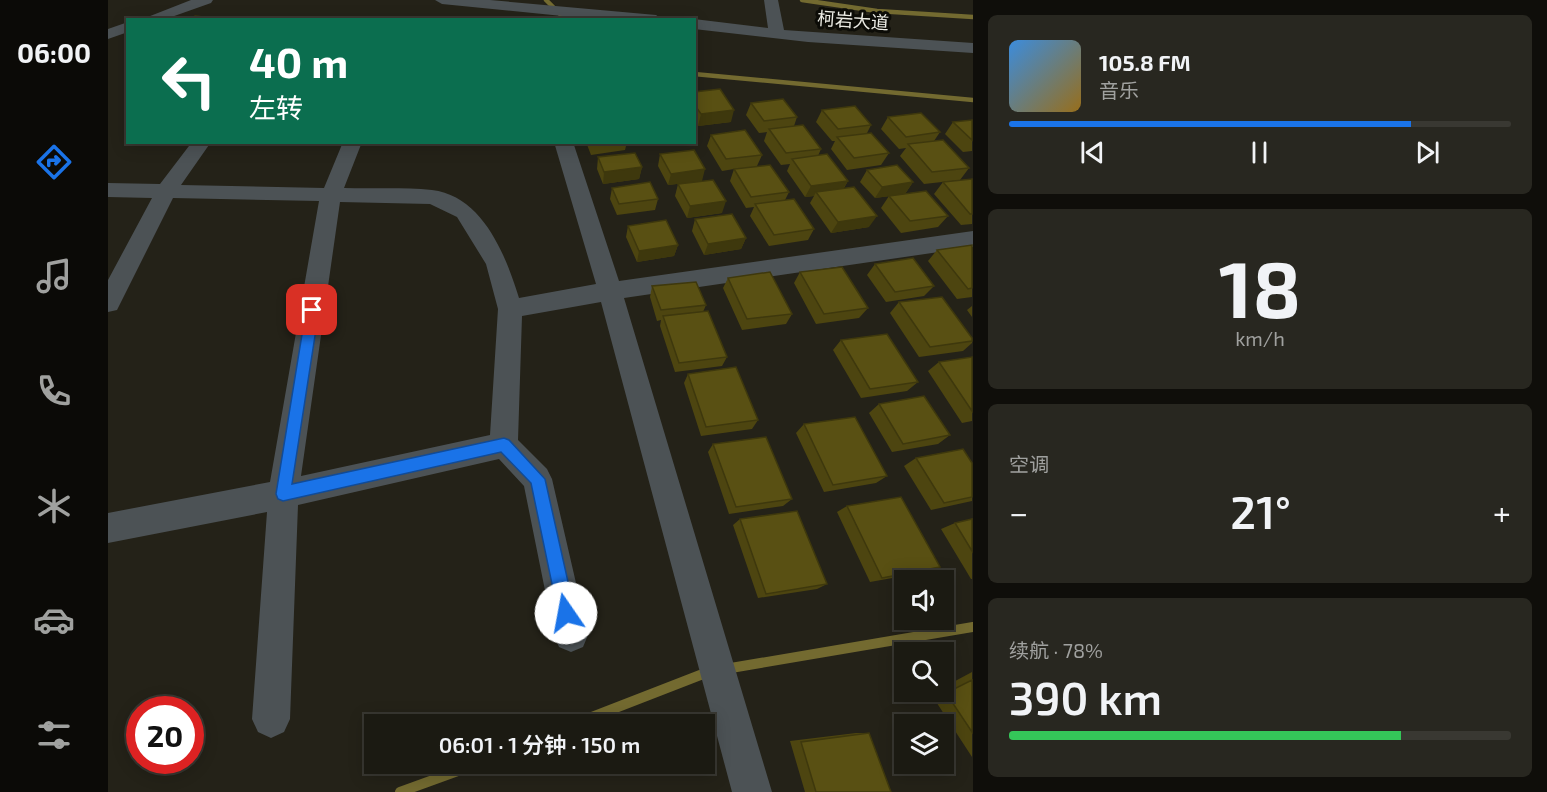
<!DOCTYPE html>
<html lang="zh">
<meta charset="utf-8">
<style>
:root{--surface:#1b1a12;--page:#282720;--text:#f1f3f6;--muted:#a0a19f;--line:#393832;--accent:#1a73e8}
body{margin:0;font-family:"Exo 2","Noto Sans SC",sans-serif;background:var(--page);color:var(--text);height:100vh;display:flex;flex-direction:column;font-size:22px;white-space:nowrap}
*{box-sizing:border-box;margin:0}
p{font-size:20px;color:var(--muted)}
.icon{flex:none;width:33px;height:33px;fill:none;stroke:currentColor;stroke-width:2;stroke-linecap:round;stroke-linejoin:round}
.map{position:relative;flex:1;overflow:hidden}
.side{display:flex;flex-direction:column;gap:15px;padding:15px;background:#0f0e0a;width:574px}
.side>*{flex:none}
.hud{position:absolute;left:18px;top:18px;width:570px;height:126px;border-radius:0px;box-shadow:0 3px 15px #0003,0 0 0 2px var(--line);background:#0b6e4f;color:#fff;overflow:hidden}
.tools{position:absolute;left:786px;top:570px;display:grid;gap:12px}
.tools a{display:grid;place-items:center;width:60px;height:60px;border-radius:0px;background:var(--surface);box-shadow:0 3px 15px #0003,0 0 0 2px var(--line);font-size:30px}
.speed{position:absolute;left:18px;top:696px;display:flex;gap:12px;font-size:30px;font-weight:700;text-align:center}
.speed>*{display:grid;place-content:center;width:78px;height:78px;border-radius:50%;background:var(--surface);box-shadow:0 3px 15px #0003,0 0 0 2px var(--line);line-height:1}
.speed .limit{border:9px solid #d22;background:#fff;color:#111}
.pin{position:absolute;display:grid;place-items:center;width:51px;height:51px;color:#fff;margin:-26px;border-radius:12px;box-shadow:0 3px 9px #0006}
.me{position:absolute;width:66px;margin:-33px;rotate:348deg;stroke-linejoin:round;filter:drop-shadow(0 0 4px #0008)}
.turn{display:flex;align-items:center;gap:21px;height:126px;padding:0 24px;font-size:27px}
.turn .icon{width:78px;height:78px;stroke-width:2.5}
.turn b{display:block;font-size:42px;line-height:51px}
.big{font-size:45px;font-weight:600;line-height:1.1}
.side .widget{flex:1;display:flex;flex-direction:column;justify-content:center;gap:9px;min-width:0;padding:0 21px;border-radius:9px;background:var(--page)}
.side .dial{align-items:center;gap:0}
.dial b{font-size:78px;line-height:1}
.song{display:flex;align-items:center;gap:18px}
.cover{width:72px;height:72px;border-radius:9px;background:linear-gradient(135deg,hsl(210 70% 55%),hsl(40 70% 35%))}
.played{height:6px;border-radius:3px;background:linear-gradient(90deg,var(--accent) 80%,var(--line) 80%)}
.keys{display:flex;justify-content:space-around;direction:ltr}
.heat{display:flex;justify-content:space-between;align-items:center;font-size:33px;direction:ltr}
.charge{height:9px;border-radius:4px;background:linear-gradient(90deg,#34c759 78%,var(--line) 0)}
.trip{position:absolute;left:256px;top:714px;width:351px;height:60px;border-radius:0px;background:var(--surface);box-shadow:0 3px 15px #0003,0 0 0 2px var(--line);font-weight:600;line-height:60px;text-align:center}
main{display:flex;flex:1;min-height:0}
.tabs{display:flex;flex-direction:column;width:108px;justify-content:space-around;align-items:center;background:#0b0a07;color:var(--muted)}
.tabs .icon{width:42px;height:42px}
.tabs .current{color:var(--accent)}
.tabs b{font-size:27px;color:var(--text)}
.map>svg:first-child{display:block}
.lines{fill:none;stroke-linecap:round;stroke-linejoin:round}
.stream-far1{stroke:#736a30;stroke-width:4.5}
.stream{stroke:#736a30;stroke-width:10}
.minor{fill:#4c5255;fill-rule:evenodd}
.wall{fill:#4d4510}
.shaded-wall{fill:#3e380d}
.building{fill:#595013;stroke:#3e380d;stroke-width:1.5}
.route{fill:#1a73e8;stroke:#114b97;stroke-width:1.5}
.labels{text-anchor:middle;stroke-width:6;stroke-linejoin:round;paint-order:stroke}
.far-street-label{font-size:18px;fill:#ecece5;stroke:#0c0c07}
</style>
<main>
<nav class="tabs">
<b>06:00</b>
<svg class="icon current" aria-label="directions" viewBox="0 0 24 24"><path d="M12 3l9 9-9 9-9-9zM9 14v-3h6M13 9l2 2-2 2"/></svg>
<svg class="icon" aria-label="music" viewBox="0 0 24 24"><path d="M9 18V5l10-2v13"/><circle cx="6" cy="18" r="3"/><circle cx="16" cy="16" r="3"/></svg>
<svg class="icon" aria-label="phone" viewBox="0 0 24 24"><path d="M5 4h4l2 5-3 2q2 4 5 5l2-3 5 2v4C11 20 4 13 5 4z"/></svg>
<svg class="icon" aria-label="climate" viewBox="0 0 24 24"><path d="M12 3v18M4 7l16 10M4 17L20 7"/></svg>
<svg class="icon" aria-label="car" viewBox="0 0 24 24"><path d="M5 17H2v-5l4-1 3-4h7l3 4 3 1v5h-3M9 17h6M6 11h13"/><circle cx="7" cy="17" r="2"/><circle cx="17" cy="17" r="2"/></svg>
<svg class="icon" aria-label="filters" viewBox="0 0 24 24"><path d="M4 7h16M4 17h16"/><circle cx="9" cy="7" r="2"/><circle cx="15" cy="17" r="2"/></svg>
</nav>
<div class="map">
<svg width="865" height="792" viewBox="0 0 865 792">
<rect width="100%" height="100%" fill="#242218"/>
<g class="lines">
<path class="stream-far1" d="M438,0l20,20
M694,0l75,11 96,6
M586,74l279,26"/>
<path class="stream" d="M617,669l248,-42
M466,724l134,-52
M292,792l77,-28"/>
<path class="minor" d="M83,0h22l-2,3 -48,17h-23z
M327,0h55l166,15 7,5h-61l-160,-16z
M656,0h14l6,30 189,13v10l-165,-11 -114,-13v-10l74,9z
M20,22v10l-20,7v-10z
M84,142h19l-30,43 143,3 19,-46h19l-18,46c29,1 59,-1 88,2 51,6 74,66 87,108l77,-14 -42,-142h19l46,139 354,-50v16l-349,51 148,494h-40l-131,-490 -79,14 -4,124 29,29 5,10 36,156 -5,12 -12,5 -12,-5 -5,-12 -30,-149 -25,-27 -201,46 -8,214 -6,13 -13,6 -13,-6 -6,-13 15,-207 -159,31v-30l162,-31 49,-281 -146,-3 -56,112 -9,2v-32l44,-82 -44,-1v-14l52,1zM232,202l90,2 27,13 29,47 12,45 -8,126 -189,41z"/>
</g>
<path class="wall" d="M586,92l37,30 -33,4 -4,-5z
M643,103l46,14 -3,9 27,23 -3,7 30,25 -4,7 25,39 -38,6 -21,-30 4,-7 -9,1 -18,-26 3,-7 -9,1 -17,-24 3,-9 -8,1 -13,-18z
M714,110l49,15 -4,8 22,20 -8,12 -34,5 -16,-21 4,-8h-3l-16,-19z
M780,117l52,15 -6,9 35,27 -9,12 -36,4 -24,-28 6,-8 -7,1 -18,-20z
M864,120v31l-9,1 -18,-18 8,-12z
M603,135l51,20 -5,11 32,26 -4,8 29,29 -6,11 -39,6 -19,-30 4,-9 -8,1 -16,-27 4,-12 -12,2 -15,-25z
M478,142h41l-2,8 -34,5z
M552,154l42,27 -34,4 -10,-19z
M490,157l44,10 -3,12 -36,5 -6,-15z
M759,170l46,12 -8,12 -30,4 -15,-16z
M864,179v45l-11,1 -27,-31 9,-12z
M570,184l44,29 -35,5 -12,-22z
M504,188l46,11 -3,11 -38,5 -7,-16z
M781,196l59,20 -10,11 -37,6 -20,-25z
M587,219l51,19 -5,11 -37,6 -12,-24z
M520,226l50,19 -4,11 -37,6 -11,-25z
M864,245v52l-15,2 -29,-38 9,-11z
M767,264l59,22 -10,10 -38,6 -19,-27z
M692,272l68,36 -9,10 -43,6 -22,-41z
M620,278l64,36 -6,10 -44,6 -19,-42z
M544,286l54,19 -3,7 24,45 -5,9 -47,6 -15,-46 1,-6 -4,1 -7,-24z
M791,302l73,36v5l-9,8 -44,6 -29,-44z
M864,306v11l-5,-7z
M733,340l77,42 -11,9 -46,7 -28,-48z
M864,357v64l-10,2 -34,-52 11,-9z
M580,374l70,46 -6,9 -51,7 -17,-53z
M771,404l71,31 -12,9 -46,8 -23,-39z
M696,424l83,52 -11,7 -52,9 -28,-59z
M605,444l79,55 -9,7 -54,8 -21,-62z
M808,458l56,5v38l-41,9 -27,-44z
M739,506l93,61 -14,5 -56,10 -33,-70z
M632,519l87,65 -10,5 -59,9 -25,-73z
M864,519v60h-1l-30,-50 14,-6z
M864,672v85l-41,-63 4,-2h9v-5z
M748,733h13l22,59h-86l-15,-51z"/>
<path class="shaded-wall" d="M626,110l-3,12 -33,4 3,-12z
M534,167l-3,12 -36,5 1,-12z
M597,169l-3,12 -34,4 3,-11z
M740,181l-7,11h-25l-2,4 -9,1 6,-11z
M805,182l-8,12 -30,4 7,-11z
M618,201l-4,12 -35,5 3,-12z
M769,216l-8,11 -38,6 7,-11z
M638,238l-5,11 -37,6 4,-11z
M570,245l-4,11 -37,6 2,-11z"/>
<path class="building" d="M87,16l36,4h-40z
M612,89l14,21 -33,4 -7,-10v-12z
M675,99l14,18 -33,4 -13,-18z
M747,106l16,19 -33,4 -16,-19z
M813,113l19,19 -34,5 -18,-20z
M864,120v20l-19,-18z
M695,125l18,24 -35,4 -17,-24z
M637,130l17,25 -36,4 -15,-24z
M763,133l18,20 -35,5 -17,-21z
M835,140l26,28 -37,4 -24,-28z
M586,150l11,19 -34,5 -11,-20z
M527,153l7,14 -38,5 -6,-15z
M719,154l21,27 -37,5 -19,-27z
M662,165l19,27 -38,5 -17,-28z
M789,165l16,17 -31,5 -15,-17z
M864,179v35h-2l-27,-32z
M605,180l13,21 -36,5 -12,-22z
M542,182l8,17 -39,5 -7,-16z
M746,187l23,29 -39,6 -22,-30z
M818,191l22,25 -38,5 -21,-25z
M686,199l20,30 -40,6 -19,-31z
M624,214l14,24 -38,6 -13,-25z
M558,220l12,25 -39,6 -11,-25z
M864,245v43l-4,1 -31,-39z
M805,258l21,28 -39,6 -20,-28z
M734,267l26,41 -44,6 -24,-42z
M662,272l22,42 -45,5 -19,-41z
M588,282l10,23 -45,5 -9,-24z
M834,297l30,41v3l-42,6 -31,-45z
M600,311l19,46 -48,6 -16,-47z
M779,334l31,48 -48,7 -29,-49z
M864,357v54l-33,-49z
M628,367l22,53 -52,7 -18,-53z
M816,396l26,39 -47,9 -24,-40z
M747,417l32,59 -54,9 -29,-61z
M658,437l26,62 -56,8 -23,-63z
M855,449l9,14v34l-28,6 -28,-45z
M793,497l39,70 -58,11 -35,-72z
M689,511l30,73 -61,10 -26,-75z
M864,519v32l-17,-28z
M864,680v52l-26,-39z
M761,733l22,59h-75l-15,-50z"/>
<path class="route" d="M204,305l7,5 -27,174 212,-46 5,2 36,39 30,134 -3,6 -6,2 -6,-2 -2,-6 -27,-130 -30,-31 -218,49 -5,-2 -2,-5 30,-184z"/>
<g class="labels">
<g class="far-street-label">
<text transform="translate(745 21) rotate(4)" y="6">柯岩大道</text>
</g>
</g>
</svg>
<div class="tools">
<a><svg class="icon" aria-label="sound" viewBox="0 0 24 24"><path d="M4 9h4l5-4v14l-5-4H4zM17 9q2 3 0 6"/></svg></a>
<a><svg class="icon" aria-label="search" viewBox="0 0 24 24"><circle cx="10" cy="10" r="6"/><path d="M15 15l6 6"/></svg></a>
<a><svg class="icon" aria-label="layers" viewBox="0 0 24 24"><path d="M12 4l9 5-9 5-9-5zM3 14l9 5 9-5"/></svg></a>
</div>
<div class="speed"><div class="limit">20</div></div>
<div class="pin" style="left:204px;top:310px;background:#d93025"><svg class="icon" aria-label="arrive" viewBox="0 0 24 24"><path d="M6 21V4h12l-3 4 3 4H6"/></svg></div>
<svg class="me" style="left:458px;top:613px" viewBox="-20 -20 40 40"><circle r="19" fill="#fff"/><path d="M0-13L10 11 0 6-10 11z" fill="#1a73e8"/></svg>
<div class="trip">06:01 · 1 分钟 · 150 m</div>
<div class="hud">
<div class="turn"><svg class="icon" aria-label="left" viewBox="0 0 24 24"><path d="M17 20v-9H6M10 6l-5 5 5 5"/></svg><div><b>40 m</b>左转</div></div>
</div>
</div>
<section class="side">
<div class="widget">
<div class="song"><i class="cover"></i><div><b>105.8 FM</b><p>音乐</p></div></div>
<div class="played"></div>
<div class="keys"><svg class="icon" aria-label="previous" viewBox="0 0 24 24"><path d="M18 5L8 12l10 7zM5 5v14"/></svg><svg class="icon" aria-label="pause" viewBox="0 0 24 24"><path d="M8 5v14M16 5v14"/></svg><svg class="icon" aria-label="next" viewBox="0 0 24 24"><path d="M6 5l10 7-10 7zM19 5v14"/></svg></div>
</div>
<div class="widget dial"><b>18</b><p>km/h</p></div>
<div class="widget"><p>空调</p>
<div class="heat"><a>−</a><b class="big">21°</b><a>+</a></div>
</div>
<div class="widget"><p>续航 · 78%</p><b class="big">390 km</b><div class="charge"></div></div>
</section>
</main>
